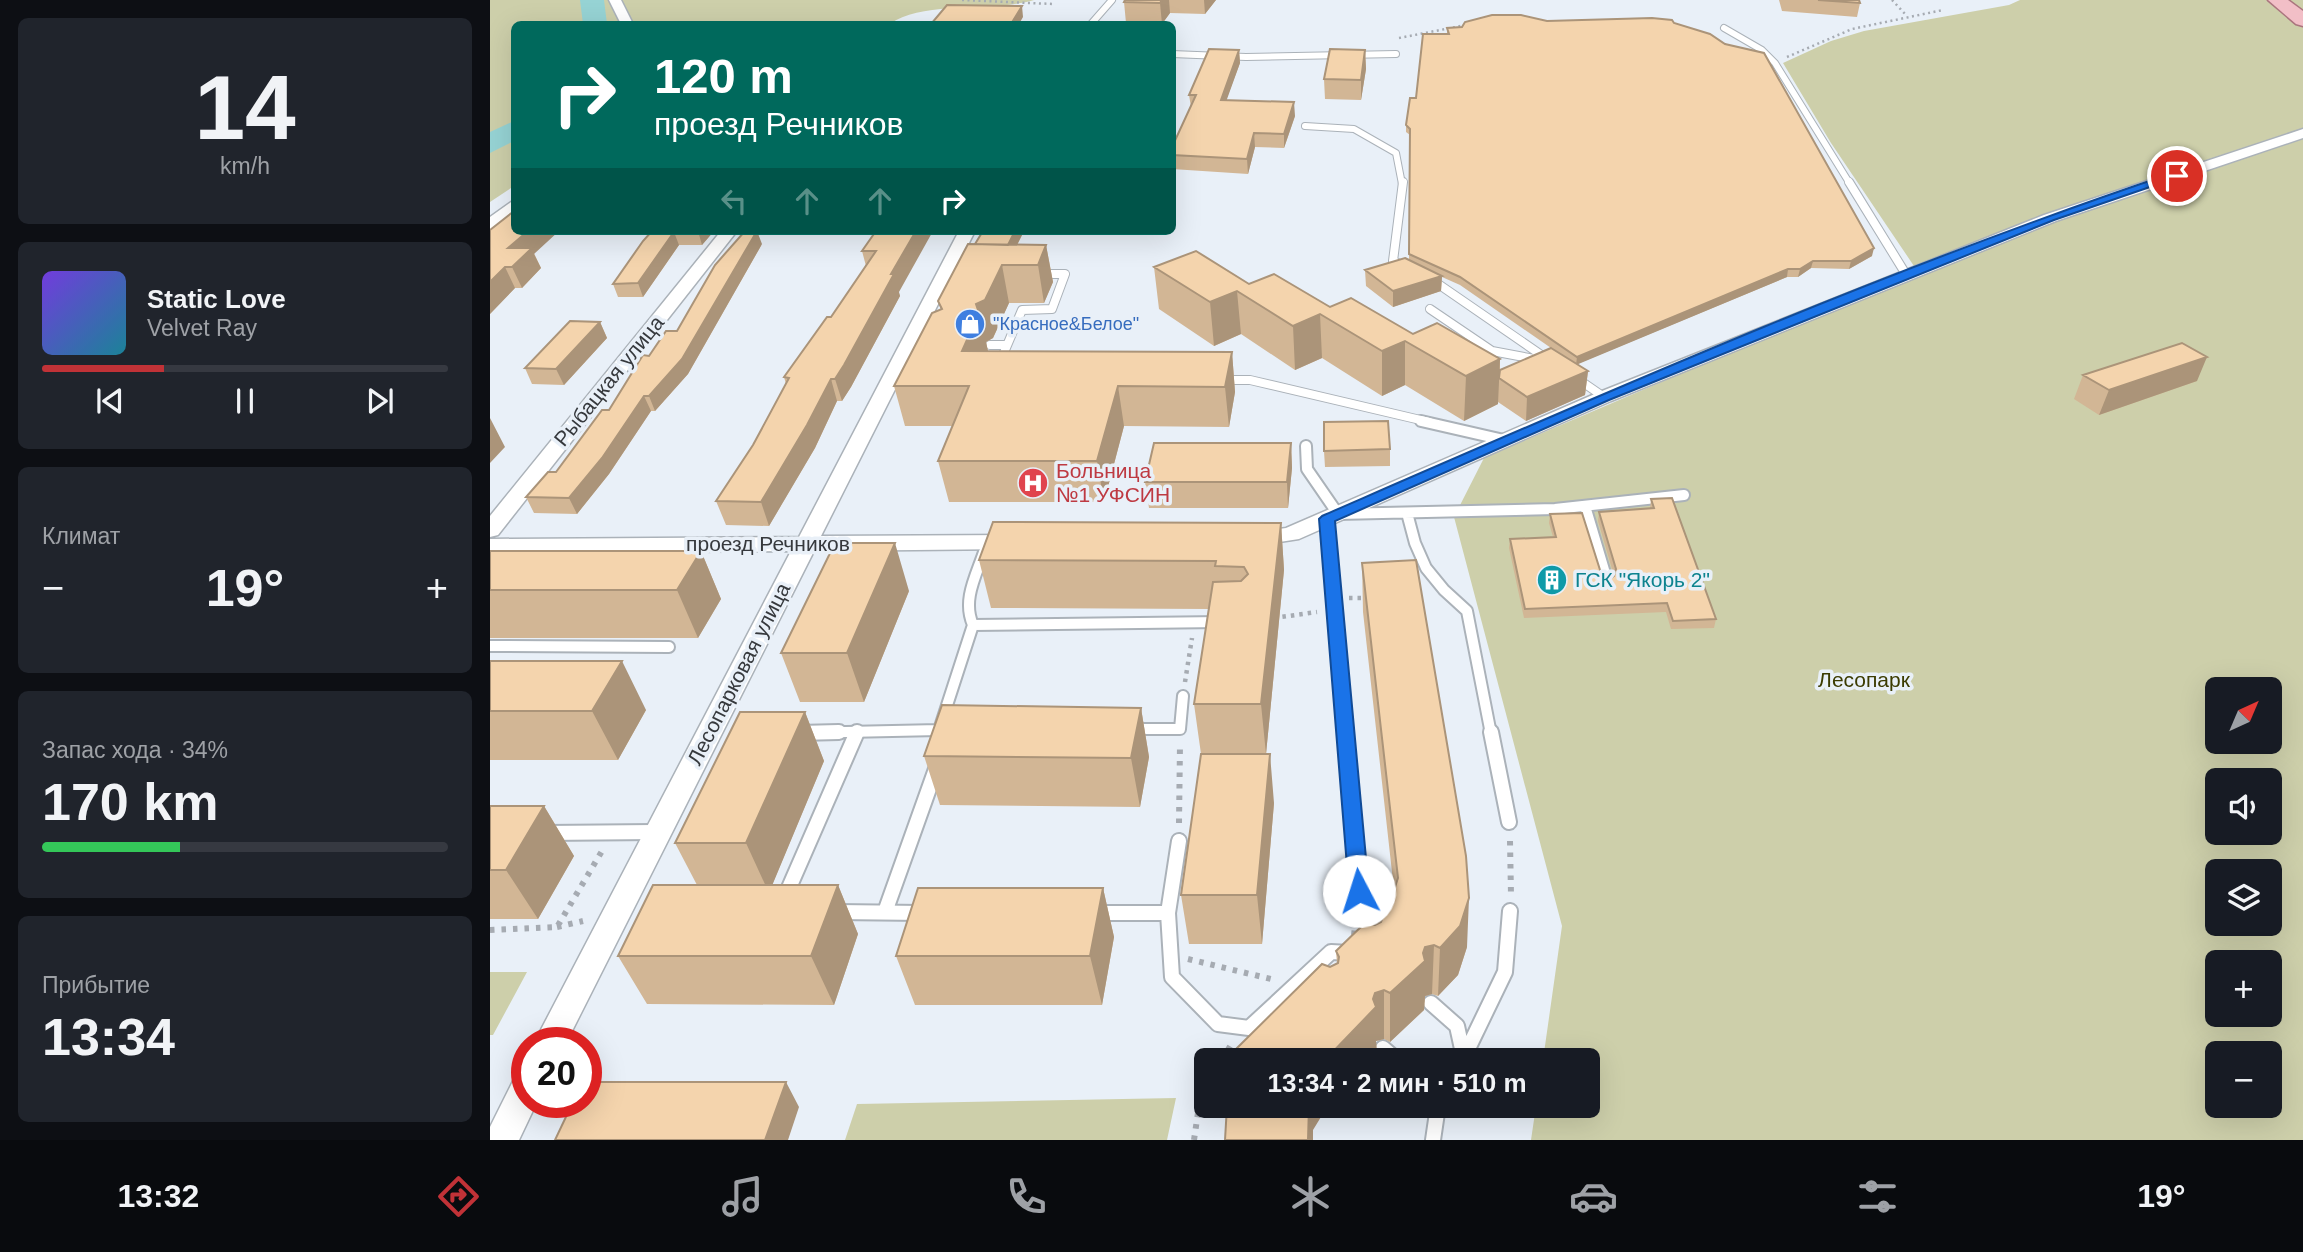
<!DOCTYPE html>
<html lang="ru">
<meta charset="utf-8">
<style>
:root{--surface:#171b24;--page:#20242c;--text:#f1f3f6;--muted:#9ea1a6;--line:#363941;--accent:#c13237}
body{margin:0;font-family:Helvetica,sans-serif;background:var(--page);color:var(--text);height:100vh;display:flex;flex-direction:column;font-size:26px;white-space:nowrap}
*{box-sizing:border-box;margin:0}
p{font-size:23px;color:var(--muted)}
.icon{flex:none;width:38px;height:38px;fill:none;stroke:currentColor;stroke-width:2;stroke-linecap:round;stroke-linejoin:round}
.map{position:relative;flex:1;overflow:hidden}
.sheet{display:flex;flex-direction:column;gap:18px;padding:18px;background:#0d0f14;width:490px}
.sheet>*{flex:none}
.top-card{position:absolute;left:21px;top:21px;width:665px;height:214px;border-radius:10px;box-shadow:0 7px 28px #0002;background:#00695c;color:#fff;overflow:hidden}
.needle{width:46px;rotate:44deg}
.fabs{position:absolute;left:1715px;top:677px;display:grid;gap:14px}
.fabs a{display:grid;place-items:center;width:77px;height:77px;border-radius:10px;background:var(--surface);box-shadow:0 7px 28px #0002;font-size:35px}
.speed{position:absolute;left:21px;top:1027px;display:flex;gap:14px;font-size:35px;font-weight:700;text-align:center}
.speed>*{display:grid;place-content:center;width:91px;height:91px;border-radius:50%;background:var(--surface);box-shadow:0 7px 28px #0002;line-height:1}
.speed .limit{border:10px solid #d22;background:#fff;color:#111}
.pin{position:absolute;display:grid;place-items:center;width:60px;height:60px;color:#fff;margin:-30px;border:4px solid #fff;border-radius:50%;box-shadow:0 2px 7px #0007}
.me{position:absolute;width:77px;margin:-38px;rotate:355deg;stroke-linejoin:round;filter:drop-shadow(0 0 5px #0008)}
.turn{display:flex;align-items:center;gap:24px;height:147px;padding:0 28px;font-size:32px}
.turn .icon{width:91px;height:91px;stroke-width:2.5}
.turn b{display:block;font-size:49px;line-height:60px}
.lanes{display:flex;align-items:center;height:66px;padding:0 28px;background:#0003;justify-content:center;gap:35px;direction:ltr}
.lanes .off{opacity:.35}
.big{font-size:52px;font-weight:700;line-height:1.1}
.sheet .widget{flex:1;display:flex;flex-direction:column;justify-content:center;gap:10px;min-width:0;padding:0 24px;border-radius:10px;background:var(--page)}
.sheet .dial{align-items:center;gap:0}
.dial b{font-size:91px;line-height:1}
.song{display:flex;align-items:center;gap:21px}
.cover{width:84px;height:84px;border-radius:10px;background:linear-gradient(135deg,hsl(260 70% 55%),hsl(190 70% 35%))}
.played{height:7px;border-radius:4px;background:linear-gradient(90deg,var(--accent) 30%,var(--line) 30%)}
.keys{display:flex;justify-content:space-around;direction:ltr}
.heat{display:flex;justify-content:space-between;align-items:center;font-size:38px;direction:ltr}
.charge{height:10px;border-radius:5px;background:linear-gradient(90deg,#34c759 34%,var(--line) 0)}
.trip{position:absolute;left:704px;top:1048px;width:406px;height:70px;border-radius:10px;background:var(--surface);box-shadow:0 7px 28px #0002;font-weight:700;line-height:70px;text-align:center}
.dock{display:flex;height:112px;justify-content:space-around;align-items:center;background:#090b0e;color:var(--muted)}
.dock .icon{width:49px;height:49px}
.dock .selected{color:var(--accent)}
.dock b{font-size:32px;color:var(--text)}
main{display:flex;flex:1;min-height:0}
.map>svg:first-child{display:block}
.green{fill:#cdcfaa;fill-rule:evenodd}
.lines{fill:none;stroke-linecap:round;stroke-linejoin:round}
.river{fill:#96d3d4;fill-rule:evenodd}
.service-far3-casing{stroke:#abb2b9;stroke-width:8}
.service-far2-casing{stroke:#abb2b9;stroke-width:10}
.service-far1-casing{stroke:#abb2b9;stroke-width:14}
.service-casing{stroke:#abb2b9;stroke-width:18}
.minor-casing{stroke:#abb2b9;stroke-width:3}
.primary-casing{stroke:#aa757e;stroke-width:3}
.path-far2{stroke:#a6abb2;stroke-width:2.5;stroke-dasharray:2 3.5;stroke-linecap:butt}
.path-far1{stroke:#a6abb2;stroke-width:4.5;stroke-dasharray:3.5 5;stroke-linecap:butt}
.path{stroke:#a6abb2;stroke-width:6;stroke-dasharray:4.5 7;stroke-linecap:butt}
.service-far3{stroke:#fff;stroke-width:6}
.service-far2{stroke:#fff;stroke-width:8}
.service-far1{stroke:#fff;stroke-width:10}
.service{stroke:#fff;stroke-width:14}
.minor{fill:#fff;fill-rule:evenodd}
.primary{fill:#f2bfc7;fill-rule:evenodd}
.wall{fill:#d2b695}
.shaded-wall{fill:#ab9479}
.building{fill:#f4d4ad;stroke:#ab9479;stroke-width:2}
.route{fill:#1a73e8;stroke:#114b97;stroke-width:2}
.labels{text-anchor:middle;stroke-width:7;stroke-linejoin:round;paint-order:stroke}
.far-shop-label{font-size:18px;fill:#366cbe;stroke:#e9f0f8;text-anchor:start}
.street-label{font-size:21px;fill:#36393d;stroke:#e9f0f8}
.health-label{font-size:21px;fill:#be3a42;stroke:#e9f0f8;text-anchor:start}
.culture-label{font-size:21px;fill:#0d838f;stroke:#e9f0f8;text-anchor:start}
.park-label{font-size:21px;fill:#3b3b01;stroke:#e9f0f8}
</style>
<main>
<section class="sheet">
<div class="widget dial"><b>14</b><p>km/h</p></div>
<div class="widget">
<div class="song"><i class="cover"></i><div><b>Static Love</b><p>Velvet Ray</p></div></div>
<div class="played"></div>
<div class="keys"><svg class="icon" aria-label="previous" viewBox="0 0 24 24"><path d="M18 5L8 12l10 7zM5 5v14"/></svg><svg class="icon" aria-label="pause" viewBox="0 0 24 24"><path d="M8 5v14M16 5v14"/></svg><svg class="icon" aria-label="next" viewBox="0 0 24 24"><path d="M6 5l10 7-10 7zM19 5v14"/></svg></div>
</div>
<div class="widget"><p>Климат</p>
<div class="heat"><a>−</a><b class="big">19°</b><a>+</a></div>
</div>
<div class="widget"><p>Запас хода · 34%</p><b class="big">170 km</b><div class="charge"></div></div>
<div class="widget"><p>Прибытие</p><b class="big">13:34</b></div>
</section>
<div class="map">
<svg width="1813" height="1140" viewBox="0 0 1813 1140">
<rect width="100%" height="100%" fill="#e9f0f8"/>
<path class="green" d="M0,0h544c-44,13 -110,0 -144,24h-376v162l-24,16z
M1530,0h283v1140h-772l5,-34h51v-46h-44l19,-134 -108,-409 30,-59 434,-186 -87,-129 -48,-80 48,-22 33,-10 145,-26zM1727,690h53v52h-53zM1727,780h53v53h-53zM1727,872h53v52h-53zM1727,962h53v53h-53zM1727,1054h53v52h-53z
M0,972h37l-34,63h-3z
M686,1098l-9,42h-322l12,-36z"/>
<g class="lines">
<path class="river" d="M90,0h24l3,24h-24z
M24,121v20l-24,12v-21z"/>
<g class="service-far3-casing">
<path id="service-far3" d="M601,24l21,-24
M1234,28l38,22 13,13 75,121
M682,54l74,3 150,-3
M815,126l49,3 42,24 6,31"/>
</g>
<g class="service-far2-casing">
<path id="service-far2" d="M913,182l-10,79 14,6
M1359,182l58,94
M941,279l119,82
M940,309l62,42 48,9
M500,345h17
M510,362l22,-52 30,-1 13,-35h-25
M1085,377l29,20
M733,380h27l179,42"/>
</g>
<g class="service-far1-casing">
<path id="service-far1" d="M931,421l83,19
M816,446l1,23 31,45 217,-5 129,-14
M1095,506l22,74
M917,513l8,30 11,25 18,22 23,21 24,123
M837,519l18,215
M483,625c-11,-25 3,-49 11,-73
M0,646l179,1
M641,729h49l3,-33
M309,733l140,-3 34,-105 248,-3"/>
</g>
<g class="service-casing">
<path id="service" d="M855,732l14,159
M1001,732l18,90
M309,733l40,-1
M55,833l110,-1
M295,897l72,-165
M346,912l86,1
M395,912l51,-143
M605,913h73l11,-72
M678,913l4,64 46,47 31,4 82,-76 18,1
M941,1003l26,23 7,32
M893,1048l14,12
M974,1057l41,-85 5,-61
M943,1140l5,-34"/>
</g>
<g class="minor-casing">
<path id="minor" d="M119,0h12l12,24h-12z
M1813,129v9l-247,83 -445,180 -312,138 -46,7 -8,-2 -3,-5 3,-5 41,-6 311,-135 447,-178z
M24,200v13l-18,15 -6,2v-13z
M231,231h16l-239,304 -8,2v-21z
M469,231h16l-154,305 194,-1 8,2 3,5 -3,5 -8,2 -201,2 -248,492h-32l257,-492 -301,2v-14l309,-2z
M37,1073v29h10l-18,38h-29v-13l25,-50z"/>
</g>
<g class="primary-casing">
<path id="primary" d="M1778,0h20l15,11v15l-7,-2z"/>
</g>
<path class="path-far2" d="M472,0l91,4
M1402,0l15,16
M909,38l67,-13
M1297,57l65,-28 91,-19"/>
<path class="path-far1" d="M859,598h19
M784,618l43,-6
M695,682l7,-44"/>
<path class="path" d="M689,823l1,-79
M1020,841l1,54
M67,927l26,-6
M0,930l67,-3 45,-76
M864,935l3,-26
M698,959l87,21
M732,1060l10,-17
M704,1140l6,-41 6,-10"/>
<use href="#service-far3" class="service-far3"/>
<use href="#service-far2" class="service-far2"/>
<use href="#service-far1" class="service-far1"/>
<use href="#service" class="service"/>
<use href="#minor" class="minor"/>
<use href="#primary" class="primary"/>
</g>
<path class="wall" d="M635,0h91l-11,14 -35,-1 -8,11 -36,-1 -2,-21z
M1289,0h80l1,3 -3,14 -75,-6z
M1057,21l127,2 198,233 -23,13 -38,-1 -13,9h-11l-210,87 11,7 -3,24 -59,26 -28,-19v2l-34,17 -59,-36 -23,11 -60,-38 -27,12 -54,-36 -27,12 -55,-37 -5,-42 95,17 81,23 83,27 87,25v11l64,-13 -104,-72 -18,-8 -1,14 -48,16 -27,-21 -1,-16 44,-10 1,-125 -4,-3v-7l10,-27 31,-64v-6z
M749,50l1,13 -14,37 69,16 -11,32 -29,-1 -7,27 -76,-5v-22l19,-40 -2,-12z
M875,50l1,19 -5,31 -36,-1 -1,-20z
M24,211l27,57 -19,20h-7l-25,26z
M162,231h62l-12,14h-23l-36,52h-25l-5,-13z
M386,231l24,65 -49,91 -9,14h-5l-22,47 -46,78 -43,-1 -10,-24 37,-56 33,-61 -2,-7 47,-60 35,-51 -4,-15z
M493,231h41l-7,14h29l7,37 -9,21h-35l-16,35 -7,4 2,9 244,1 3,40 -6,35 -105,-1 -20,76h-155l-11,-41 15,-35h-48l-11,-40 47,-76 -3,-9z
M272,244l-74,130 -33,37h-4l-42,63 -32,40 -43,-1 -8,-16 30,-25 53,-62 40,-54 28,-25z
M110,322l7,16 -43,47 -32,-1 -7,-16z
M1593,375l114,6 -98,34 -25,-16z
M801,443l1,25 -4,40h-139l-4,-26z
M900,449v17l-65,1 -1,-16z
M1161,499l65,120 -2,9 -43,1 -5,-17 -142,6 -15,-70 1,-9 43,-2 -4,-14 1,-9 51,59 9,6 4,-3 -16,-55 1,-9 51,-3z
M791,523l3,47 -18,184h-65l-7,-50 15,-95 -218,-1 -12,-48z
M0,551h211l20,48 -23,39h-208z
M872,563l105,384 -9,28 -20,21 -6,-2 -7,2 -1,14 -34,32 -6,-3 -8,2 1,14 -47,-88 7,-4 -1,-12 39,-26 6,-3v-14l11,-12 2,-6 -31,-278z
M419,591l-45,111h-64l-19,-49z
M0,661l156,49 -28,50h-128z
M651,708l8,49 -9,50 -200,-2 -16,-49z
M315,712l19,49 -52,124h66l20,49 -24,71 -187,-1 -29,-48 79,-71 -22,-42z
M784,803l-12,141h-73l-8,-49z
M0,806h54l30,50 -36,63h-48z
M613,888l11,49 -12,68h-187l-19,-49z"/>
<path class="shaded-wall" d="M672,0h7l1,13 -8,11 -2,-21z
M714,0h12l-11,14z
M532,6l1,11 -4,7h-8z
M749,50l1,13 -18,50 -1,-13z
M875,50l1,19 -5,31v-20z
M804,102l1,14 -11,32v-14z
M764,133l1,14 -7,27 -1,-15z
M38,231h31l-25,23 7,14 -19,20 -10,-21 -4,-19z
M208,231h16l-12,14z
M267,231l5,13 -74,130 -33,37 -6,-15z
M426,231h17l-34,61 1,4 -49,91 -9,14 -7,-22 56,-105z
M525,231h9l-17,34 -4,-11z
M184,232l5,13 -36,52 -5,-14z
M556,245l7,37 -9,21 -6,-38z
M1384,248l-2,8 -23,13 2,-8z
M1323,261l-2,7 -13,9 2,-8z
M512,265l7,38 -16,35 -7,4 2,9h-26l14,-47z
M15,267l10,21 -25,26v-32z
M1298,269l-1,8 -211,88 1,-8z
M952,276l-1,15 -48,16v-16z
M747,291l4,43 -27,12 -4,-44z
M830,314l2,44 -27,12 -2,-44z
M110,322l7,16 -43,47 -8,-16z
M915,341v44l-23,11v-45z
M742,352l3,40 -6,35 -4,-40z
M1717,357l-10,24 -98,34 10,-25z
M1010,359l-2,45 -34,17 2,-45z
M1098,371l-3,24 -59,26 1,-24z
M341,379l6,22 -22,47 -46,78 -8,-24z
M628,386l6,40 -20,76 -7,-41z
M154,396l7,15 -42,63 -32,40 -8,-16z
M0,418l15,29 -15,16z
M801,443l1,25 -4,40 -1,-26z
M791,523l3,47 -18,184 -5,-50z
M405,543l14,48 -45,111 -17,-49z
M211,551l20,48 -23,39 -21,-48z
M132,661l24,49 -28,50 -26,-49z
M651,708l8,49 -9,50 -9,-49z
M315,712l19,49 -55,132 -23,-50z
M780,754l4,49 -12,141 -5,-49z
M54,806l30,50 -36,63 -32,-49z
M348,885l20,49 -24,71 -23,-49z
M613,888l11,49 -12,68 -12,-49z
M979,898l-2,49 -9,28 -20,21 2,-48z
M944,945l-2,49 -7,2 -1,14 -34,32v-49l33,-40 2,-6z
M894,990v49l-8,2 1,14 -5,5h-47l48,-61 2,-6z
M296,1082l13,25 -11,33h-23z
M819,1106h21l-6,6 -11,18v10h-5z"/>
<path class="building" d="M635,0h37l-2,3 -36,-1z
M1328,0h41l1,3z
M457,5l75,1 -11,18h-80z
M1002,15h29l26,6 105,-3 20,2 2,3 36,11 15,10 39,9 110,195 -23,13h-38l-13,8h-12l-211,88 -117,-80 -51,-23 1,-125 -4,-4 4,-27h6l7,-64h26l-2,-6 15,-1 3,-5z
M719,49l30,1 -18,50 73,2 -10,32 -30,-1 -7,26 -75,-4v-8l24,-52h-7z
M840,49l35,1 -4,30 -37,-1z
M24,211v20h14l-20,17h24l-20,19h-7l-15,15v-52z
M162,231h46l-24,1 -36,51 -25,1 30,-43z
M255,231h12l-75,128 -33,37h-5l-42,62 -33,40 -43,-1 22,-25h8l46,-62h7l34,-55 6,1 17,-25h11l38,-66z
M386,231h40l-25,43h3l-50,91 -9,14h-4l-24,46 -46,77 -45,-1 37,-56 36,-67 -5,-1 43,-60h4l45,-66h-14z
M493,231h32l-7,14 -33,-1z
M478,244l78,1 -8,20h-36l-17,35 -9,4 3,9 -17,38 270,1 -7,35 -107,-1 -21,75h-159l31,-75h-75l38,-73 10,-4 -4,-8z
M706,251l53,33 25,-10 56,33 21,-9 62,36 24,-11 63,36 -34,17 -61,-35 -23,10 -62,-37 -27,12 -56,-35 -27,11 -56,-35z
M915,258l37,18 -49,15 -28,-21z
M80,321l30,1 -44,47 -31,-1z
M1692,343l25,14 -98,33 -26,-15z
M1061,348l37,23 -61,26 -28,-19 1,-8z
M898,421l2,28 -66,2v-29z
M664,443h137l-4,39h-142z
M1182,498l44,121 -43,2 -6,-18 -142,6 -15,-70 46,-2 -6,-23 32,-1 19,60 9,6 4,-3 2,-7 -17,-57 55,-4 -3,-9z
M503,522l288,1 -20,181h-67l19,-122 28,-1 7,-7 -4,-7 -29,-1 1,-5 -237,-1z
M345,543h60l-48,110h-66z
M0,551h211l-24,39h-187z
M926,560l50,296 3,42 -9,28 -20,22 -6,-3 -9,2 -2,6 2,8 -35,32 -6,-3 -9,3 -2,6 3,8 -51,53h-91l2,-11 86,-85 8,3 8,-4 1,-6 -3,-6 30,-29 9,3 6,-3 3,-8 -3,-6 11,-12 6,-18 -36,-315z
M0,661h132l-30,50h-102z
M452,705l199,3 -10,50 -207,-2z
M250,712h65l-59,131h-71z
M711,754h69l-13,141h-76z
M0,806h54l-38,64h-16z
M163,885h185l-27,71h-193z
M428,888h185l-13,68h-194z
M96,1082h200l-21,58h-210l18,-38h13z
M737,1106h82l-1,34h-83z"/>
<path class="route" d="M1683,173l9,3 -128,44 -445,180 -274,121 34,370 -3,5 -7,3 -7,-3 -3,-5 -30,-372 3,-3c280,-122 561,-246 851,-343z"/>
<defs>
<g id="shop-disc" transform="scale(1.575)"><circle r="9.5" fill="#3f7fe0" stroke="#e9f0f8"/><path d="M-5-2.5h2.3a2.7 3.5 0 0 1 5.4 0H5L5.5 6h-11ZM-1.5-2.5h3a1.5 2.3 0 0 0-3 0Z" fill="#fff"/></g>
<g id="hospital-disc" transform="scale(1.575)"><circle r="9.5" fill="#e0444e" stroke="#e9f0f8"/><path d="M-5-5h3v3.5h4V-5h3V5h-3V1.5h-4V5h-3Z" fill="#fff"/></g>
<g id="building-disc" transform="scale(1.575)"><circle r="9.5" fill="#0f9aa8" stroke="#e9f0f8"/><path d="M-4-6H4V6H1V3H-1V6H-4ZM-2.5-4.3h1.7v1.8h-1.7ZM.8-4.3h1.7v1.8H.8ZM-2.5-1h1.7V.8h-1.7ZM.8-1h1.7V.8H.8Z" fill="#fff"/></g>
</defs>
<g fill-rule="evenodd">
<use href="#shop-disc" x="480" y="324"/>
<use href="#hospital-disc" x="543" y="483"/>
<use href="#building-disc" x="1062" y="580"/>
</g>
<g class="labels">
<g class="far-shop-label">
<text x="503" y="330">"Красное&amp;Белое"</text>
</g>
<g class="street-label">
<text transform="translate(119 381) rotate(-51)" y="7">Рыбацкая улица</text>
<text x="278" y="551">проезд Речников</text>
<text transform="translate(249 674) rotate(-63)" y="7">Лесопарковая улица</text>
</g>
<g class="health-label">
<text x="566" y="478">Больница<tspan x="566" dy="24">№1 УФСИН</tspan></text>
</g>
<g class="culture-label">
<text x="1085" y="587">ГСК "Якорь 2"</text>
</g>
<g class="park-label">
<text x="1374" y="687">Лесопарк</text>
</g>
</g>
</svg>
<div class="fabs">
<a><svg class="needle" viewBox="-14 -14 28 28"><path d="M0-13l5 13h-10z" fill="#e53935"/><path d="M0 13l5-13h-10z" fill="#9ea1a6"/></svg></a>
<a><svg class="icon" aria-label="sound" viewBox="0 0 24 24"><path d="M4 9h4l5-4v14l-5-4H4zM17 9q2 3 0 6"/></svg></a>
<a><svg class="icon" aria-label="layers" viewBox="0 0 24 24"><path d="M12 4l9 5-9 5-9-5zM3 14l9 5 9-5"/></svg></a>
<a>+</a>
<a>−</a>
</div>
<div class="speed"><div class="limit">20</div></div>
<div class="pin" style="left:1687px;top:176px;background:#d93025"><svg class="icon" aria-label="arrive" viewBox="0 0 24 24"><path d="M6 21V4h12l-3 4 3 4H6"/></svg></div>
<svg class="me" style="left:869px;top:891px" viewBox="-20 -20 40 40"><circle r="19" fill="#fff"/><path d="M0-13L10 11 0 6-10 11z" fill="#1a73e8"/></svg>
<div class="trip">13:34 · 2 мин · 510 m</div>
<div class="top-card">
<div class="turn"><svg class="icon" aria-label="right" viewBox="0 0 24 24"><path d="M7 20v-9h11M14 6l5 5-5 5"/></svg><div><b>120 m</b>проезд Речников</div></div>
<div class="lanes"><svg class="icon off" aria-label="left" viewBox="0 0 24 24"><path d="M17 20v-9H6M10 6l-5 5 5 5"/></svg><svg class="icon off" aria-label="ahead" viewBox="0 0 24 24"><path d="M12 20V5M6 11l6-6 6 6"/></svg><svg class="icon off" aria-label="ahead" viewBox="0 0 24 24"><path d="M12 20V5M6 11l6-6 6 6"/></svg><svg class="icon" aria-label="right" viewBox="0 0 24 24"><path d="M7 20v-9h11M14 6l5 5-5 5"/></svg></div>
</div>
</div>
</main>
<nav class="dock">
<b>13:32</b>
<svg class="icon selected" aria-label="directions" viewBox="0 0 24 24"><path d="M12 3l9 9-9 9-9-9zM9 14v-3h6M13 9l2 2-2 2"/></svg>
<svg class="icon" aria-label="music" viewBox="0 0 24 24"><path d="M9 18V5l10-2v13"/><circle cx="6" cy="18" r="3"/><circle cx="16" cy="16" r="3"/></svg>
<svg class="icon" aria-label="phone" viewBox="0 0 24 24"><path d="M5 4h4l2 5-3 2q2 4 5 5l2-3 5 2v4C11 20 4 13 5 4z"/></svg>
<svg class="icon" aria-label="climate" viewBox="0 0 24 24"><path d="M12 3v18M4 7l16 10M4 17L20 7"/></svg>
<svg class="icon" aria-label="car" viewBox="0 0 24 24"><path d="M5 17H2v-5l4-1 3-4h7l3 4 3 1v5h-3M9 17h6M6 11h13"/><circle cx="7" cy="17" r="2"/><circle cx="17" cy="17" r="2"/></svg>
<svg class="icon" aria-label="filters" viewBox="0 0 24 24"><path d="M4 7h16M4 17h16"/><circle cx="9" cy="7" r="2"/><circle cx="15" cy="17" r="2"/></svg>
<b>19°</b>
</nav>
